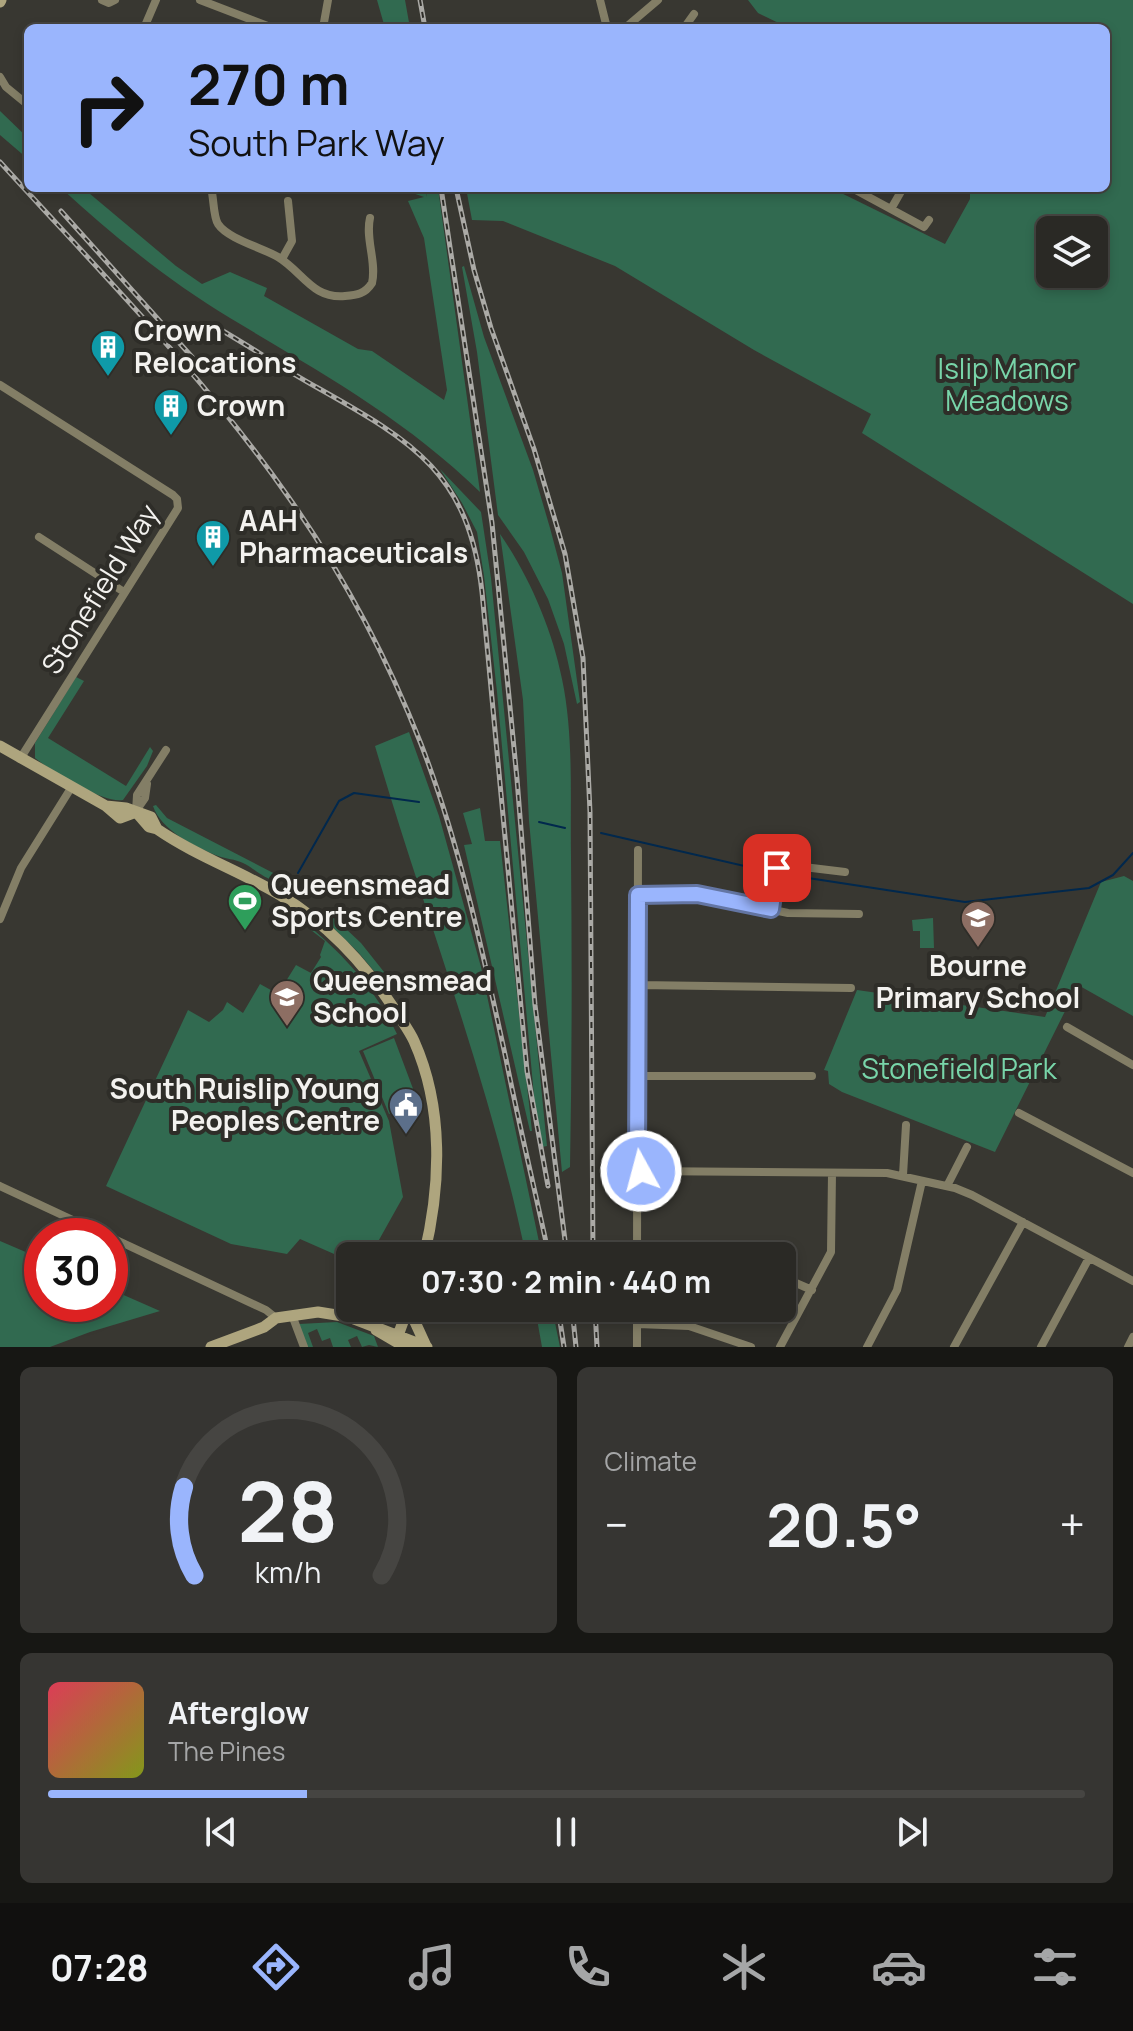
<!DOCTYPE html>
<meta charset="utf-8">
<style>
:root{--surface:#2a2925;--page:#363532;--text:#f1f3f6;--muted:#a5a6a7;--line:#464542;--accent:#9ab5fd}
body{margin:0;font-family:Manrope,sans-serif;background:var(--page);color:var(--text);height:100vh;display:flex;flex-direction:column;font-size:30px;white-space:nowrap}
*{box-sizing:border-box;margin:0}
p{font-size:26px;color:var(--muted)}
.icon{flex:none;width:44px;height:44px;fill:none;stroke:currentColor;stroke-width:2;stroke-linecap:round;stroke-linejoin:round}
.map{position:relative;height:1347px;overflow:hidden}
.side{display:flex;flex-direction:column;gap:20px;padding:20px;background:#171714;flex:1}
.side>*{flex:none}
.hud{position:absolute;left:24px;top:24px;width:1086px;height:168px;border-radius:12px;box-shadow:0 4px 12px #0003,0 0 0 2px var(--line);background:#9ab5fd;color:#111;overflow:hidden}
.fabs{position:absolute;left:1036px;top:216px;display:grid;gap:16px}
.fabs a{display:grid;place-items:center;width:72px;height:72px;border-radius:12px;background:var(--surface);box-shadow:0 4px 12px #0003,0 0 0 2px var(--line);font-size:40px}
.speed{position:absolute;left:24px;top:1218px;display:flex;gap:16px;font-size:40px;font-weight:700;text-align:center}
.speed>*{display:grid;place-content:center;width:104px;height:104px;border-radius:50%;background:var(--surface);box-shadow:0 4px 12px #0003,0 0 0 2px var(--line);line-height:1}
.speed .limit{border:12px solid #d22;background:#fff;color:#111}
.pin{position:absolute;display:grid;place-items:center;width:68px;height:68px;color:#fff;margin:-34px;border-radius:16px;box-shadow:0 4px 12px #0006}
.me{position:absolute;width:88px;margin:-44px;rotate:353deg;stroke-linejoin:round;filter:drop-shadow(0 0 6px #0008)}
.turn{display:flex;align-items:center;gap:28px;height:168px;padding:0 32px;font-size:36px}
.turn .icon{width:104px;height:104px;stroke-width:2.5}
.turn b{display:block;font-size:56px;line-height:68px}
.big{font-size:60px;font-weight:700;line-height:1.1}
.side .widget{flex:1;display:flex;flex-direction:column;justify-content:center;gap:12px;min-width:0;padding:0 28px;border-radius:12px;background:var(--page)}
.side .dial{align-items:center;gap:0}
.dial svg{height:208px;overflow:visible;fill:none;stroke:var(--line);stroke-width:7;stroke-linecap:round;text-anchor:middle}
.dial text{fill:var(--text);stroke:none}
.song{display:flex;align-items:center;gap:24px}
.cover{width:96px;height:96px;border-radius:12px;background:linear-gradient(135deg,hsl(350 70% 55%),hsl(70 70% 35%))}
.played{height:8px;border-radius:4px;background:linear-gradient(90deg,var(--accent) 25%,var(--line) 25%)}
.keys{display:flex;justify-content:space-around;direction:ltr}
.heat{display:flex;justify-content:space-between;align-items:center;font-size:44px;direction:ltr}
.side .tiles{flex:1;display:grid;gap:20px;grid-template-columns:1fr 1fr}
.widget:last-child{grid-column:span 2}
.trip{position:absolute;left:336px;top:1242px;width:460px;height:80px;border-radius:12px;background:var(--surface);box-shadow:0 4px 12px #0003,0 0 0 2px var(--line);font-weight:700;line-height:80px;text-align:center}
.tab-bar{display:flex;height:128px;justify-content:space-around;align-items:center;background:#11100f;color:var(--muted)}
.tab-bar .icon{width:56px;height:56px}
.tab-bar .current{color:var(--accent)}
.tab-bar b{font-size:36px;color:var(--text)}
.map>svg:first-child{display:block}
.green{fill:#316a50;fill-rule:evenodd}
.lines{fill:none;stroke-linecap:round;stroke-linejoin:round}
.stream{stroke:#01284d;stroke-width:2}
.street{stroke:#837e66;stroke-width:8}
.secondary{stroke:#aea57e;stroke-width:11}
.rail-casing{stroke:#abaaa6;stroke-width:5}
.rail{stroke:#2e2d28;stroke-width:2;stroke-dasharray:6;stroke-linecap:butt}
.route-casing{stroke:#6476a4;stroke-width:20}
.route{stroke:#9ab5fd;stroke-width:14}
.labels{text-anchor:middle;stroke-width:8;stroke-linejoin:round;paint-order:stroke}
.poi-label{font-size:28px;font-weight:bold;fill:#f3f2ef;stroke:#2e2d28;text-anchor:start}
.park-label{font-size:28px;fill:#78d5a9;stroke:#2e2d28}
.street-label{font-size:28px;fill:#f3f2ef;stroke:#2e2d28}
</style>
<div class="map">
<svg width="1133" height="1347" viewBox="0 0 1133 1347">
<rect width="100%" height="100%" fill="#383731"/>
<path class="green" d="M377,0h28l5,28h-25z
M748,0h385v604l-271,-171 9,-19 -117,-64 -139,-84 -112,-45 -31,-1 -6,-32h365l114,56 25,-45v-11h136v-160h-317l-31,-15zM1050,230h44v44h-44z
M0,111l28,27v21l-28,-24z
M61,188h22l93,78 26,18 28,-12 37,16 -3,8 94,53 14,2 72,49 3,-10 -23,-152 -16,-37 16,-4 -26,-9h27l2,9 -1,-9h12l42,304c-77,-75 -159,-119 -250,-174 -60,-36 -118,-83 -169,-130z
M464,266l20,71 49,133 17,58 12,45 18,129 -3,2 -13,-60 -16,-45 -24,-47 -26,-37 -21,-163 -15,-85z
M440,469l41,43 10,66 56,568 -5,1 -7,-40 -38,-415 -13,-116 -7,-44 -15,-29z
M500,534c29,42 52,95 62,145 12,57 8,119 9,177 1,103 1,207 -1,311l-8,5 -33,-351 -6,-121z
M76,677l8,4 -36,57 78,48 24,-39 3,4 -6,15 -24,34c-19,4 -72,-29 -88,-42v-15z
M409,732l30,84 42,151 61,289h-16c-36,-174 -101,-340 -151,-510z
M156,805l11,13 112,58 -3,5c-13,-3 -21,-12 -33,-18 -8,-4 -17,-4 -25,-7 -23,-9 -57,-26 -65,-50z
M480,808l5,33h15l32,290h-2l-66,-286 8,-1 -9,-31z
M1124,876l9,5v135l-55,-31 -83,167 -153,-60 -13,-8 -1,-13 -4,-1 33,-80 188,27 56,-135z
M328,912l33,31 27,34 -5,3 -4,-3 -21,-25 -30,-29z
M295,915c42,32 78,70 102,119l-38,17 30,70 14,76 -33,59h-20v5l-50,-22 -13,15 -56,-10 -125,-58 82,-176 21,12 14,-12 4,-8 16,11 17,-29 18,10 18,-29 15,8 10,-16 -1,-2 5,-14 -32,-25z
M933,918l1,30h-14v-17h-7l-1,-11z
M394,1038l24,64 -29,12 -26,-63z
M0,1241l42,18v45h68v-15l50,22 -70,21 -40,15h-50z
M535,1308h17l8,39h-18z
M337,1322l37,14 4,11 -9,-2 -7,2 -5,-11 -9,4 3,7h-18l-3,-9 -8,3 -5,-12 -9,4 5,14h-6l-8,-23z"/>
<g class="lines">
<path class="stream" d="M539,822l26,6
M601,833l174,40
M298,873l41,-72 15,-8 65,9
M782,874l183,28 124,-14 24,-13 20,-22"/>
<path class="street" d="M102,0l7,3 6,-3
M200,0l73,28
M600,0l7,28
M144,28l12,-28
M323,28l5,-28
M625,28l33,-28
M684,28l10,-14
M0,77l6,10 22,18
M211,188c3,10 2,28 7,36 10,15 45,24 60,33 25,15 34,42 67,39 12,-1 20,-2 27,-13 5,-21 -7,-44 -2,-65
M852,188l72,39 5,-7
M891,209l12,-21
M282,259l10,-18 -4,-40
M0,385l173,110 4,4 1,9 -158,251
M39,537l85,55
M136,811l9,-13 2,-14
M136,812l1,-17 29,-45
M638,895l59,-1 91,19 71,1
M771,909l8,-45 66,8
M0,919l21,-51 50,-80
M638,985l213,3
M1067,1027l66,38
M638,1076h174
M1019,1113l114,60
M637,1171l250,2 68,15 17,7 161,86
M903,1175l3,-50
M0,1186l107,50
M947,1186l20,-39
M110,1237l156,73 10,8
M637,1249l52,-1 38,8
M637,1256l1,-406
M782,1277l30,13
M292,1315l12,32
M638,1324l51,2 62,21
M637,1347v-39
M780,1347l51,-95 1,-79
M867,1347l30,-57 25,-109
M954,1347l69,-125
M1041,1347l48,-89
M1128,1347l5,-10"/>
<path class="secondary" d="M0,2l1,-2
M0,746l106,60 14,12 16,-6
M106,806l20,2 25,9 6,12
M136,812l13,15 8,2c39,27 83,42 123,66 48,29 85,69 115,115 6,10 14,20 19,31 30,67 27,145 10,215
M410,1311l16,35
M376,1330l29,17
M396,1341l12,-33
M211,1347l53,-20 12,-9 42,-6 31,5 78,30"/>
<g class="rail-casing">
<path id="rail" d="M420,0l5,28
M0,162c98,108 203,213 287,333 54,76 100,162 134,249 39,101 62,209 85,315 13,66 29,131 43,197
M441,188l51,335 25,256 18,226 32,251
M456,188l18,82 17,58 43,121 31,105 18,104 7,154 3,444
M61,211l131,146
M223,331c32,19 63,39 95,57 96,54 151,86 164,204l45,479 21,115
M558,1308l6,39
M572,1308l4,39
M595,1308l2,39"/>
</g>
<use href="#rail" class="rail"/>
</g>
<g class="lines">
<g class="route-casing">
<path id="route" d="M641,1171h-4l1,-276 59,-1 74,15 6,-41"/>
</g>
<use href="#route" class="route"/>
</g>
<defs>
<g id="building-pin" transform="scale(1.8)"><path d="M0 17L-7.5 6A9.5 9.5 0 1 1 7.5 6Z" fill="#0f9aa8" stroke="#2e2d28"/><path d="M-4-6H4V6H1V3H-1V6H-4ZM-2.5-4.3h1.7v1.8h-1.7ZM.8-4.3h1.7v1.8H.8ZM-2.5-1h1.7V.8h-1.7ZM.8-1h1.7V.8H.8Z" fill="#fff"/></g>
<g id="stadium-pin" transform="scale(1.8)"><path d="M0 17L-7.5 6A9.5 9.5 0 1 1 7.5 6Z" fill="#2e9e5b" stroke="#2e2d28"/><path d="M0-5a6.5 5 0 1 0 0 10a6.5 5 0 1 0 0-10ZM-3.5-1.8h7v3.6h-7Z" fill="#fff"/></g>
<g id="school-pin" transform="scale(1.8)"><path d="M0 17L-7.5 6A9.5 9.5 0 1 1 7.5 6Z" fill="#8d6e63" stroke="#2e2d28"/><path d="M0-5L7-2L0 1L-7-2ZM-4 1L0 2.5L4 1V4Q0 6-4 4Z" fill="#fff"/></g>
<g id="civic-pin" transform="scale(1.8)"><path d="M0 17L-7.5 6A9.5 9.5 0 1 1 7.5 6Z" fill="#5c6f8a" stroke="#2e2d28"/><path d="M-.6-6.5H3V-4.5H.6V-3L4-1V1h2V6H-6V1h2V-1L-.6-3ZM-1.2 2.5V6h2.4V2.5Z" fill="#fff"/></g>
</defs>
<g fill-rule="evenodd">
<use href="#building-pin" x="108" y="347"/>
<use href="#building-pin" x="171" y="406"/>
<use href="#building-pin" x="213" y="537"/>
<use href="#stadium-pin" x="245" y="901"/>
<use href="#school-pin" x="978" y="918"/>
<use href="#school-pin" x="287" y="997"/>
<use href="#civic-pin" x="406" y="1105"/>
</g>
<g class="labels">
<g class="poi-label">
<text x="134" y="341">Crown<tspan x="134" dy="32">Relocations</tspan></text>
<text x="197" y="416">Crown</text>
<text x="239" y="531">AAH<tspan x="239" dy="32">Pharmaceuticals</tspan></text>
<text x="271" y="895">Queensmead<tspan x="271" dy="32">Sports Centre</tspan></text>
<text x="978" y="976" text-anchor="middle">Bourne<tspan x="978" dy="32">Primary School</tspan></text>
<text x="313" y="991">Queensmead<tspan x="313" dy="32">School</tspan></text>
<text x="380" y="1099" text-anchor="end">South Ruislip Young<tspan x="380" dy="32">Peoples Centre</tspan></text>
</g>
<g class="park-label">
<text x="1007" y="379">Islip Manor<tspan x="1007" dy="32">Meadows</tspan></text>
<text x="959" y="1079">Stonefield Park</text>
</g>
<g class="street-label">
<text transform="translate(100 589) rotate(-58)" y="10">Stonefield Way</text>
</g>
</g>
</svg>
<div class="fabs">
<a><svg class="icon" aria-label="layers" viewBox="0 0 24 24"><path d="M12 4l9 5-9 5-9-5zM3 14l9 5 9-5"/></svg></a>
</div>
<div class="speed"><div class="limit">30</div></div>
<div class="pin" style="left:777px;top:868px;background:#d93025"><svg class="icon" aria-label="arrive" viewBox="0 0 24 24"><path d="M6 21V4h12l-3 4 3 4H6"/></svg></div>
<svg class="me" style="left:641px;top:1171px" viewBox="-20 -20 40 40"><circle r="17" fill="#9ab5fd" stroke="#fff" stroke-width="3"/><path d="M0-11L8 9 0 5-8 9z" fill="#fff"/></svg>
<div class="trip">07:30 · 2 min · 440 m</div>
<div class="hud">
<div class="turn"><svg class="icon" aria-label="right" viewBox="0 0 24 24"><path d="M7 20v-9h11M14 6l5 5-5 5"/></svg><div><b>270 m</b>South Park Way</div></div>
</div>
</div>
<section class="side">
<div class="tiles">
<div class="widget dial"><svg viewBox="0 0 100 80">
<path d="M14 69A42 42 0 1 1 86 69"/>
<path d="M14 69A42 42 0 0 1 10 35" stroke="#9ab5fd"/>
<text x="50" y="56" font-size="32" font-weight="700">28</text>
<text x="50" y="72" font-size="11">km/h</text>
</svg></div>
<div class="widget"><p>Climate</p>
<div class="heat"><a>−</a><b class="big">20.5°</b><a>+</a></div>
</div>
<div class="widget">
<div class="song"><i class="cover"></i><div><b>Afterglow</b><p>The Pines</p></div></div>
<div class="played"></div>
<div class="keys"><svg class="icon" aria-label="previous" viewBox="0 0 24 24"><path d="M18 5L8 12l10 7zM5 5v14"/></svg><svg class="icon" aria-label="pause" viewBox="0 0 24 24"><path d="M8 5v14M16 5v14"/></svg><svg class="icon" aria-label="next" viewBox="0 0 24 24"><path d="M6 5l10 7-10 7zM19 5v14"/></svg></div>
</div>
</div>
</section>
<nav class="tab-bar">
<b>07:28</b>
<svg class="icon current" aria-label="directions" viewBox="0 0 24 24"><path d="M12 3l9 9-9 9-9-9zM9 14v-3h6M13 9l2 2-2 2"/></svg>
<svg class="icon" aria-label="music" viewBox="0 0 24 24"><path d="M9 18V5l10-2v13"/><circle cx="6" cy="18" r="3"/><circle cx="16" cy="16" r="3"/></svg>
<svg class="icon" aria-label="phone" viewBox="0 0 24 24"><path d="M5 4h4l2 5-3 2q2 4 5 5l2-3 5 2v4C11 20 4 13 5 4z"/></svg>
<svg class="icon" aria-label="climate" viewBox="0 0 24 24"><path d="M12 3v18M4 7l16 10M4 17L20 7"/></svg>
<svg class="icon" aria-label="car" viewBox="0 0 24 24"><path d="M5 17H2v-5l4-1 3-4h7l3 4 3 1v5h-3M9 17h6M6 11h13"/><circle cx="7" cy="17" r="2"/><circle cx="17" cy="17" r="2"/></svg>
<svg class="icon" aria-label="filters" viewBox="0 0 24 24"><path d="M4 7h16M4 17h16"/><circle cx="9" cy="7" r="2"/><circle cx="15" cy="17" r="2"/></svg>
</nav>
